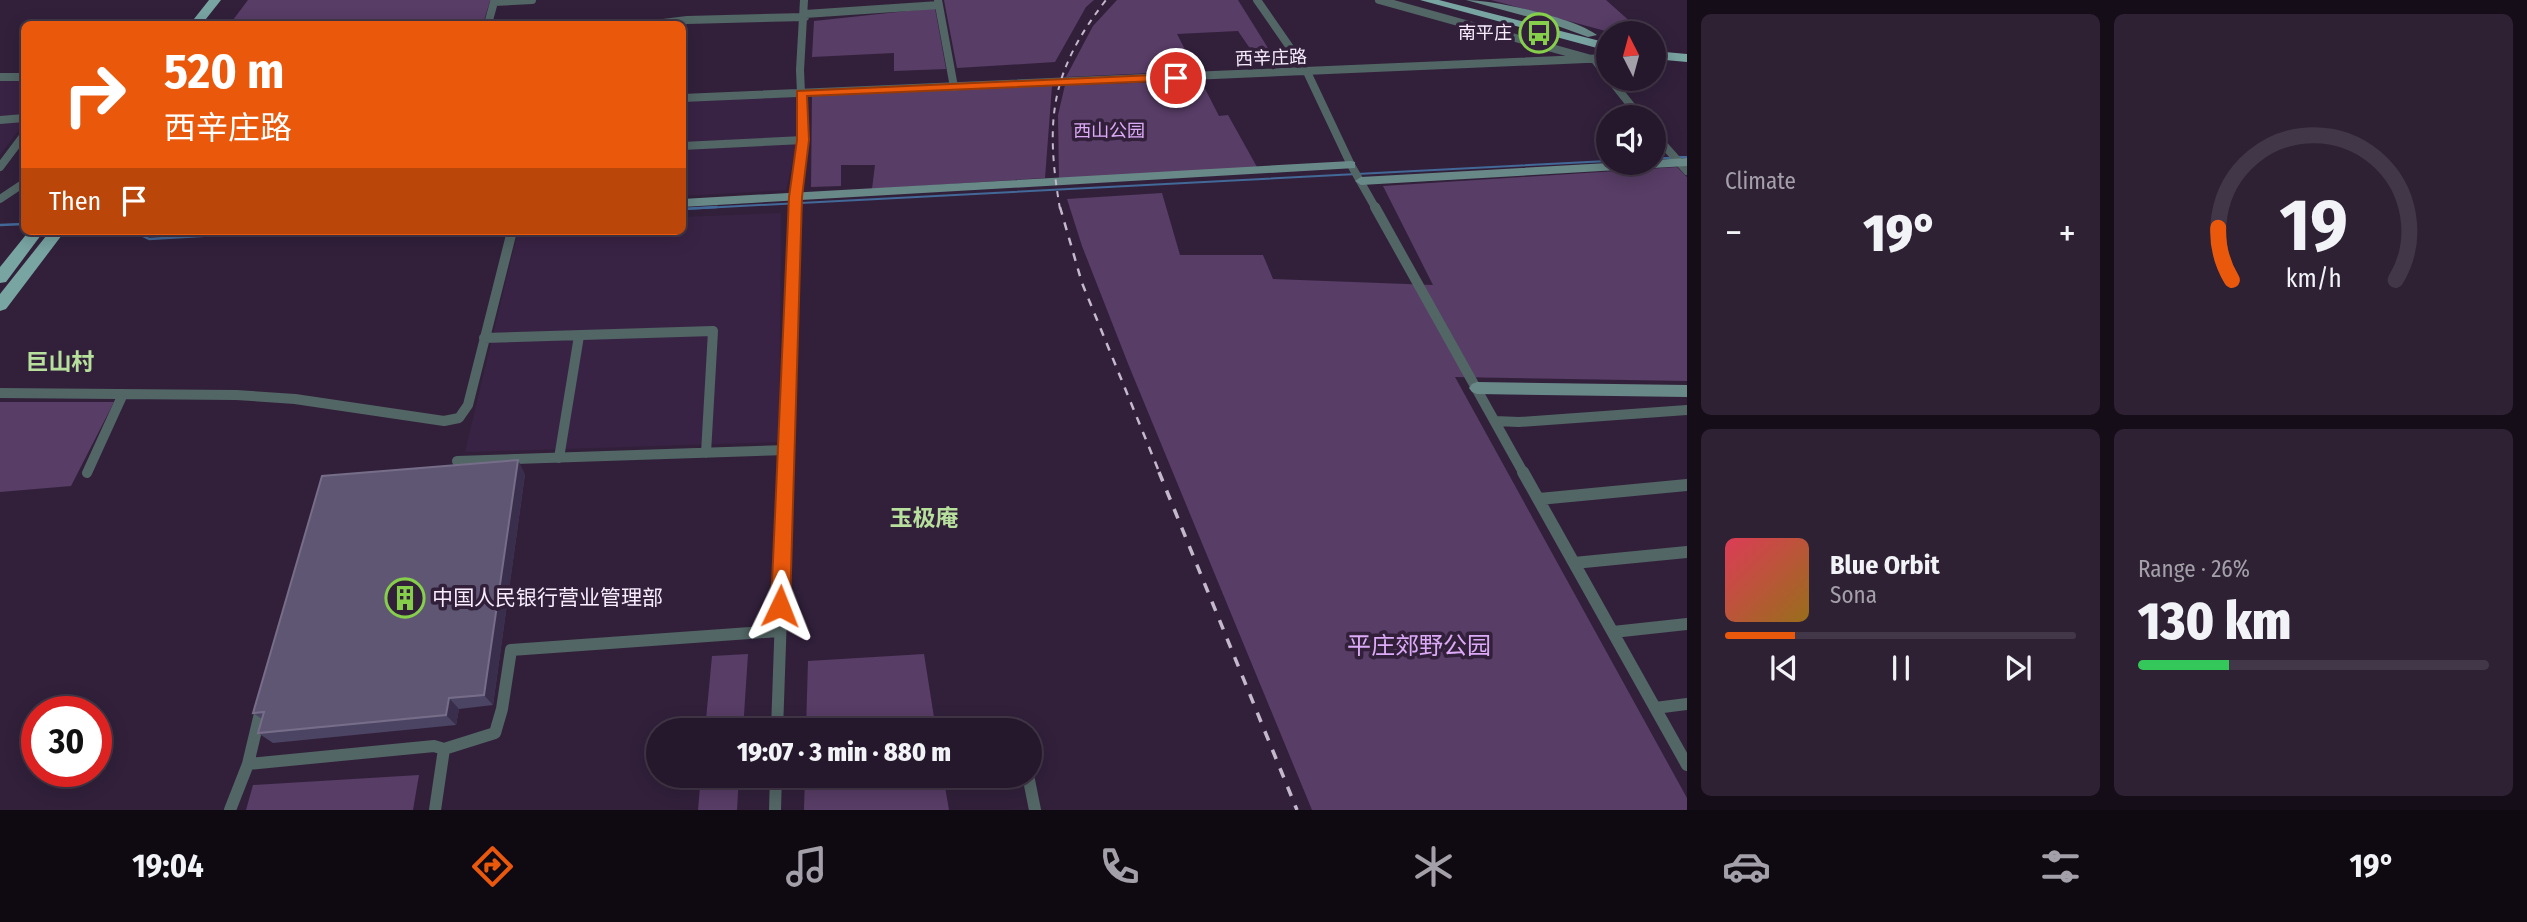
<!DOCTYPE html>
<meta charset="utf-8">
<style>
:root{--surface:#26182c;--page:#2e2134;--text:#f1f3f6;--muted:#a4a0a9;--line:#423748;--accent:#ea580c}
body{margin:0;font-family:"Fira Sans Condensed","Noto Sans SC",sans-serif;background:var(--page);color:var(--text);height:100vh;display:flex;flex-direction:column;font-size:26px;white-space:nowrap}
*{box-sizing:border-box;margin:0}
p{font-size:23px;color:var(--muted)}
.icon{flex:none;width:38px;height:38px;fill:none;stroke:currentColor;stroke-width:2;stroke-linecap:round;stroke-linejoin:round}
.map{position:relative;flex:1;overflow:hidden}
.side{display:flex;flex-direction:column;gap:14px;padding:14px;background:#150d18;width:840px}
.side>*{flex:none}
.banner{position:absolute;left:21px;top:21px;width:665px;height:214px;border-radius:10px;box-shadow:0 4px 18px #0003,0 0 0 2px var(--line);background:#ea580c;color:#fff;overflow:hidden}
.needle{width:46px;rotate:354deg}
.controls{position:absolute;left:1596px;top:21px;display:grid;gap:14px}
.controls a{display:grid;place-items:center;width:70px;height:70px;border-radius:50%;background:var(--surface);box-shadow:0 4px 18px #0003,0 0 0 2px var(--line);font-size:35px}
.speed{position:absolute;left:21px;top:696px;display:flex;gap:14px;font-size:35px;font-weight:700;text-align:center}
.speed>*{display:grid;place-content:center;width:91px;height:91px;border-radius:50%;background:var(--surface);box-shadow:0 4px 18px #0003,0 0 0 2px var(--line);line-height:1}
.speed .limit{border:10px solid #d22;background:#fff;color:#111}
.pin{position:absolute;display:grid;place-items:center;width:60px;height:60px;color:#fff;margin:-30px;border:4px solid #fff;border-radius:50%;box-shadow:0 2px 7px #0007}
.me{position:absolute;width:77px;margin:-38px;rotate:2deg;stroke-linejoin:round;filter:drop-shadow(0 0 5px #0008)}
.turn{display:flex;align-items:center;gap:24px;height:147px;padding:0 28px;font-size:32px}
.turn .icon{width:91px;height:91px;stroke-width:2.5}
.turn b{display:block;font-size:49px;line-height:60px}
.then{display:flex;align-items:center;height:66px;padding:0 28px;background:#0003;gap:14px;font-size:26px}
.big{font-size:52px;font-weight:800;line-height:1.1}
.side .tile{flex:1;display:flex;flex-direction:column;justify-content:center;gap:10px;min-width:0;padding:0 24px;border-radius:10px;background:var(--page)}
.side .dial{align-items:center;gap:0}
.dial svg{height:182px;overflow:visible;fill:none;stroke:var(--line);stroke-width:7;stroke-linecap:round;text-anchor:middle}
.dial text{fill:var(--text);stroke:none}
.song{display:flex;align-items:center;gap:21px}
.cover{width:84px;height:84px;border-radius:10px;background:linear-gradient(135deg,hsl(350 70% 55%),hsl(40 70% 35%))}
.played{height:7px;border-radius:4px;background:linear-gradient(90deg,var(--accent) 20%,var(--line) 20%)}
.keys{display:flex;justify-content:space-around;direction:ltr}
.heat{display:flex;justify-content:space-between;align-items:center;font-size:38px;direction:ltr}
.charge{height:10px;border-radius:5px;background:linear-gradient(90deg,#34c759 26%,var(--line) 0)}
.side .tiles{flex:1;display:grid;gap:14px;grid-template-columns:repeat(2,1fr)}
.trip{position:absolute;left:646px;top:718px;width:396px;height:70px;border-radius:35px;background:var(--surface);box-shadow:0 4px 18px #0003,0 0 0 2px var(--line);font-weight:800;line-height:70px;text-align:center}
.tabs{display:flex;height:112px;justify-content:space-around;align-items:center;background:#0f0a12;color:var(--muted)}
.tabs .icon{width:49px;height:49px}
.tabs .on{color:var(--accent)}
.tabs b{font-size:32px;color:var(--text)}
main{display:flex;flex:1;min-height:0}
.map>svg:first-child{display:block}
.built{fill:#392345}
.green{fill:#583d66}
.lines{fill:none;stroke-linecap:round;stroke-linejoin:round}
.stream-far1{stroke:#426998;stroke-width:2}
.stream{stroke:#426998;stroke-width:2.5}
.street-far2{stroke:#526665;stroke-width:8}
.street-far1{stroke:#526665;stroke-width:10}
.street{stroke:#526665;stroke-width:12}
.secondary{fill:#688988;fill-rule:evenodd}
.primary{fill:#78a4a2;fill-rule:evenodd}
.rail-far2{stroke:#c5b7cc;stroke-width:2;stroke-dasharray:6 6;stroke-linecap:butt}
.rail-far1{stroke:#c5b7cc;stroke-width:2.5;stroke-dasharray:8 8;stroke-linecap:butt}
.rail{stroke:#c5b7cc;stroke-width:3.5;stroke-dasharray:10 10;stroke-linecap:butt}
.wall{fill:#4b4463}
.shaded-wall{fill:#392e4c}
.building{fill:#5e5673;stroke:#766d89;stroke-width:2}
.route{fill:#ea580c;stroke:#983908;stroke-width:2}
.labels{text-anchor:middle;stroke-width:7;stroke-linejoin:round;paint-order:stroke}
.far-poi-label{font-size:18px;fill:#f8ecfe;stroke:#32203b;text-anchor:end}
.far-street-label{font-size:18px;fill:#f8ecfe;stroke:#32203b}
.far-park-label{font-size:18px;fill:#dcaaf6;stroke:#32203b}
.poi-label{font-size:21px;fill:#f8ecfe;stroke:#32203b;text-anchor:start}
.neighbourhood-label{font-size:23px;font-weight:bold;fill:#b7e09d;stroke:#32203b}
.near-park-label{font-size:24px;fill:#dcaaf6;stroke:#32203b}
</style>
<main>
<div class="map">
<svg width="1687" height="810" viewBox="0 0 1687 810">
<rect width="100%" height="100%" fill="#32203b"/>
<path class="built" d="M24,79v44l-24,32v-75z
M795,96l3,42 -12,52 -103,6 -1,-95z
M781,213l-2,229 -314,10 53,-221h164l1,-14z"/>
<path class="green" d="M248,0h249l-7,1 -7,23h-253z
M944,0h150l-8,7 -31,55 -98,6z
M1117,0h121l38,61 -16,2 -22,-32 -61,3 19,37 -130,6 27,-51z
M1491,0h115l37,33h-30z
M935,8l11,61 -52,2v-18l-82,4 2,-36z
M1201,81l18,35 9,-1 29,52 -198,13 -1,-65 7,-30z
M1052,86l-7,92 -173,11 3,-24h-34v21l-30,1 1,-92z
M1677,167l10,10v204l-232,-4 232,421v12h-375l-183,-444 -47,-120 -15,-47 95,-6 18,62h83l10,24 160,6 -50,-99z
M0,402h114l-43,84 -71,6z
M748,654l-5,76h-38l7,-74z
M924,654l12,76h-130l2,-69z
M419,775l-6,35h-167l7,-25z
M701,775h38l-2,35h-39z
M805,775h138l6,35h-145z"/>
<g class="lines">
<path class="stream-far1" d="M1678,157h9
M1654,158h17
M684,209l924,-48"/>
<path class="stream" d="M682,209l35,-2
M0,225l24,-1
M133,231l16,8 139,-8"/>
<path class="street-far2" d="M938,0l16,87
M1257,0l50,72 44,93 25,44
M1379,0l216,60 13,17
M805,14l134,-9
M488,24l6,-22 38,-2
M655,24l32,-4 118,-3
M0,77h24
M1610,79l30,38
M682,98l926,-40
M0,120l24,-2
M1654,134l33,37
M682,146l121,-6
M0,167l24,-32
M0,199l24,-16
M795,209l8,-69 -3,-70 4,-70"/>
<path class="street-far1" d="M1375,207l149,267
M484,338l229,-7 -7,122
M0,393l236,2 59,4 149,22 15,-3 9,-13 44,-174
M1495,421l24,1 168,-12
M559,458l20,-122
M457,461l330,-11
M87,473l36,-79
M786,474l9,-267"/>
<path class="street" d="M1523,472l164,293
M1539,499l148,-14
M1574,563l113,-11
M1613,632l74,-8
M1655,708l32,-4
M777,730l9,-258
M248,764l186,-18 10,3 51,-16 7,-24 9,-59 268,-19
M1028,775l7,35
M230,810l18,-46 14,-59
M435,810l9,-61
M775,810l1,-35"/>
<path class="secondary" d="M1466,0c29,0 109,18 131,35l-9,2 -44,-16z
M1687,158v8l-326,19 -6,-4 6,-4 247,-14h46v-3z
M1351,161l4,1v6l-673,39v-8z
M1477,382l210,3v12l-210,-3 -5,-2 -3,-4 3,-4z"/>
<path class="primary" d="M209,0h12l-19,24h-12z
M1420,0h19l169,43v8z
M1654,51l33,3v8l-33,-3z
M29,231h15l-38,51 -6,1v-16z
M50,231h15l-59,78 -6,2v-17z"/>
<path class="rail-far2" d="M1060,209c-15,-88 -10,-137 46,-209"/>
<path class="rail-far1" d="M1060,207l22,76 78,191"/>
<path class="rail" d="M1159,472l138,338"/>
</g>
<path class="wall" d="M1626,79h24l-3,4 -18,-1z
M525,474l-32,231 -34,4 -3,16 -183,18 -15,-10 4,-14 -9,-6z"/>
<path class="shaded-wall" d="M518,460l7,14 -32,231 -9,-10z
M449,698l10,11 -3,16 -10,-10z"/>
<path class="building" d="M518,460l-34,235 -35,3 -3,17 -188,18 6,-21 -11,1 69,-237z"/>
<path class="route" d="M1176,74l6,4 -2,2 -373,16 2,44 -7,57 -12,409 -3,6 -7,2 -6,-2 -3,-6 18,-409 8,-57v-49z"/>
<defs>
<g id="bus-ring" transform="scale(2.0125)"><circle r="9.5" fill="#32203b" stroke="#86cf4b" stroke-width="1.5"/><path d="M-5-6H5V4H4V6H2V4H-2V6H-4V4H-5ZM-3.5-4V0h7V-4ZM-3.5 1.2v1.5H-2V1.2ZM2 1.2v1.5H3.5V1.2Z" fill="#86cf4b"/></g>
<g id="building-ring" transform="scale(2.0125)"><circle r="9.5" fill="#32203b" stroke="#86cf4b" stroke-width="1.5"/><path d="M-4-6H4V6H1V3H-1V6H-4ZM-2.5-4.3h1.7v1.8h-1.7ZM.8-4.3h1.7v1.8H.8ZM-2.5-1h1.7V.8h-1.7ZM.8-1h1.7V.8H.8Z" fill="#86cf4b"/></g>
</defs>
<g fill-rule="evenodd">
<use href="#bus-ring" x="1539" y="33"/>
<use href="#building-ring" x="405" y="598"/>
</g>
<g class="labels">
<g class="far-poi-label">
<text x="1512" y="39">南平庄</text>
</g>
<g class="far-street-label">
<text transform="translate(1271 58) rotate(-2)" y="6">西辛庄路</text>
</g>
<g class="far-park-label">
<text x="1109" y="137">西山公园</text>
</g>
<g class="poi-label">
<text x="432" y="605">中国人民银行营业管理部</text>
</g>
<g class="neighbourhood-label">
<text x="60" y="370">巨山村</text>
<text x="924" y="526">玉极庵</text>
</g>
<g class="near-park-label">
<text x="1419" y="654">平庄郊野公园</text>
</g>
</g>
</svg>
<div class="controls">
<a><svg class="needle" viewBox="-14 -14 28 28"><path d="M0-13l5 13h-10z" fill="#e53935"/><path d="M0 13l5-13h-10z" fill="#a4a0a9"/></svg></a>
<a><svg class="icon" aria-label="sound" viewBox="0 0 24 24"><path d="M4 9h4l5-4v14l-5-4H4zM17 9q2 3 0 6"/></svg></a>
</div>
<div class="speed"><div class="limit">30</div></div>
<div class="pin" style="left:1176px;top:78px;background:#d93025"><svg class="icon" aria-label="arrive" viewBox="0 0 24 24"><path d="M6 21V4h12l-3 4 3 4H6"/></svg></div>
<svg class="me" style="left:780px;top:606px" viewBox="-20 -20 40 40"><path d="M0-17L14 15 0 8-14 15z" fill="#ea580c" stroke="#fff" stroke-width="4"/></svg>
<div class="trip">19:07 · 3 min · 880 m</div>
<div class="banner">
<div class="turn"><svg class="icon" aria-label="right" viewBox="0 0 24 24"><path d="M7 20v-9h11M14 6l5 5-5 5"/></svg><div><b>520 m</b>西辛庄路</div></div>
<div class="then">Then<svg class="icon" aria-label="arrive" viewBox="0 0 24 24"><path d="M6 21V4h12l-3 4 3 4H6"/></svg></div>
</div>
</div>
<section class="side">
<div class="tiles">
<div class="tile"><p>Climate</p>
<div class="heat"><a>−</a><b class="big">19°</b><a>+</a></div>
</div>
<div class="tile dial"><svg viewBox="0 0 100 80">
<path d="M14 69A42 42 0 1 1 86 69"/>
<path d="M14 69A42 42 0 0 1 8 46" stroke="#ea580c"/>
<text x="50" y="56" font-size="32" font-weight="700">19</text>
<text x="50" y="72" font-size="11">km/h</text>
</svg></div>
<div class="tile">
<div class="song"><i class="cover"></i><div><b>Blue Orbit</b><p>Sona</p></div></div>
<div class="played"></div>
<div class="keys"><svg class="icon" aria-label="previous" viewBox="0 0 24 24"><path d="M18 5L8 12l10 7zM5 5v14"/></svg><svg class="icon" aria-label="pause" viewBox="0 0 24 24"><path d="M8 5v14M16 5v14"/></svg><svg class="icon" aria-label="next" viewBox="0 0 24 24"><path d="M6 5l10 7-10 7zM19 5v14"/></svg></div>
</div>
<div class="tile"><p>Range · 26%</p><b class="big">130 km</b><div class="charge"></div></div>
</div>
</section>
</main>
<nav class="tabs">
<b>19:04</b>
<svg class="icon on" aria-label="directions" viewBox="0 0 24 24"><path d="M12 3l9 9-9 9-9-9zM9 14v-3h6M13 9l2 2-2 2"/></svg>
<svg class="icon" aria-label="music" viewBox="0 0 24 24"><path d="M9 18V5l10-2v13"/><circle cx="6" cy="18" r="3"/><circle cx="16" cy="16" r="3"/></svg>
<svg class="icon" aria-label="phone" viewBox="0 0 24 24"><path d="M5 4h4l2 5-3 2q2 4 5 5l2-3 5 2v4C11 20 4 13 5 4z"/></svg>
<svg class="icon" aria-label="climate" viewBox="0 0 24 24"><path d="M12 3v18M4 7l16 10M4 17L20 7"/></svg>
<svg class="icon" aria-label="car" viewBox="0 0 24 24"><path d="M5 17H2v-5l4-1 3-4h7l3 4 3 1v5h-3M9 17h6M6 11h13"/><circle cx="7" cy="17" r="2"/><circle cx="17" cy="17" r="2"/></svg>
<svg class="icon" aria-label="filters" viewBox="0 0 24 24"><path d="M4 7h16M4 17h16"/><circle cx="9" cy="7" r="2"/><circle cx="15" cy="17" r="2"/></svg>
<b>19°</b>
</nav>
